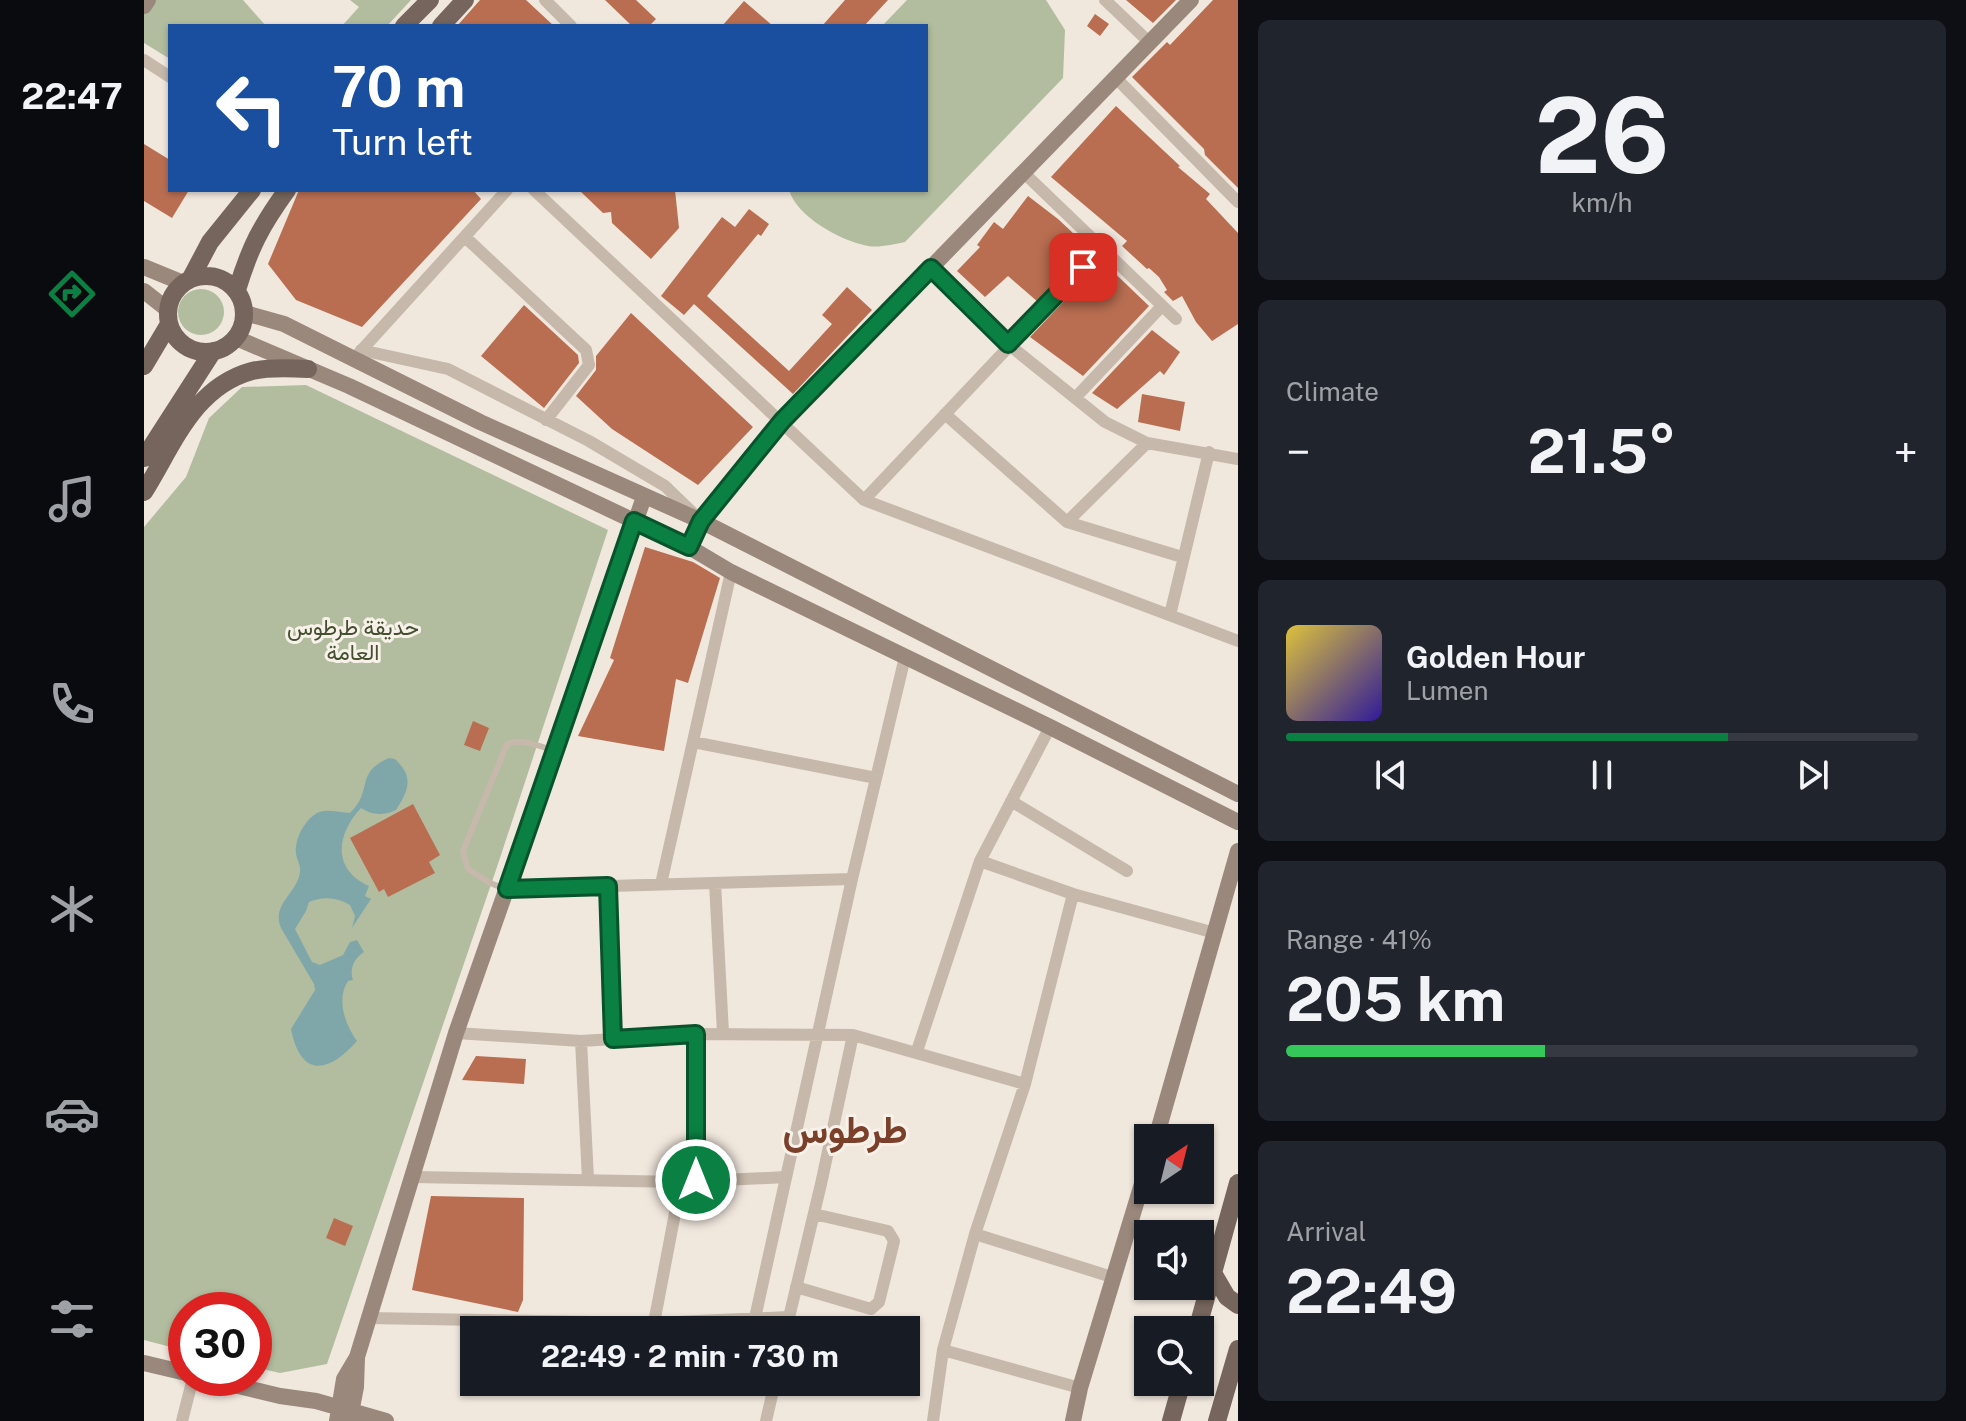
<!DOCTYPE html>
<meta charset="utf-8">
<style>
:root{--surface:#171b24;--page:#20242c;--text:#f1f3f6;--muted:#9ea1a6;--line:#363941;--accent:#0b8043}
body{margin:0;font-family:"Public Sans",Vazirmatn,sans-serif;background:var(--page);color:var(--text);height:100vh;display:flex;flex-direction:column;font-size:30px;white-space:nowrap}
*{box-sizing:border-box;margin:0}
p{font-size:26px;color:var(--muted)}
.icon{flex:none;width:44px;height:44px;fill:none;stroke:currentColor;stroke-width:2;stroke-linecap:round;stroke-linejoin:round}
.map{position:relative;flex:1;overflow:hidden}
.drawer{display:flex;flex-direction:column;gap:20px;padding:20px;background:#0d0f14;width:728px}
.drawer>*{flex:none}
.top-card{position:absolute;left:24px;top:24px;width:760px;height:168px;border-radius:0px;box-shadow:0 2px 6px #0004;background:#1a4fa0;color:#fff;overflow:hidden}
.needle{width:52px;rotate:35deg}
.buttons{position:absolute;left:990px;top:1124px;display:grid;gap:16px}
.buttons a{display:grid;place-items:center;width:80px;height:80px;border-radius:0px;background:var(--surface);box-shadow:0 2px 6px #0004;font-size:40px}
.speed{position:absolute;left:24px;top:1292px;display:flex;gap:16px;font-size:40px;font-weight:700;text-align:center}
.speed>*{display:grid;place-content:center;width:104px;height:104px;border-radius:50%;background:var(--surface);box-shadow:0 2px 6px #0004;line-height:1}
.speed .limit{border:12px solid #d22;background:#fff;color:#111}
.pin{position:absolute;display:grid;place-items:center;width:68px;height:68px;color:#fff;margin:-34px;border-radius:16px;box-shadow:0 4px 12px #0006}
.me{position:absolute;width:88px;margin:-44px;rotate:0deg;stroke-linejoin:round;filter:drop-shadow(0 0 6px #0008)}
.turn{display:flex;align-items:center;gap:28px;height:168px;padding:0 32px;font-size:36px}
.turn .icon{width:104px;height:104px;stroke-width:2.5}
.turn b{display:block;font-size:56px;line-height:68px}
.big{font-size:60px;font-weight:700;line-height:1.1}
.drawer .tile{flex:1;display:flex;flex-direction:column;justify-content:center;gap:12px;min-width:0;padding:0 28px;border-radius:12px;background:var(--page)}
.drawer .dial{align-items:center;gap:0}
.dial b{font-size:104px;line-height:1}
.song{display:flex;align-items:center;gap:24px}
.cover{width:96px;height:96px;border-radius:12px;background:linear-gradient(135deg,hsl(50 70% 55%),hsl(250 70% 35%))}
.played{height:8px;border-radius:4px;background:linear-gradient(90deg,var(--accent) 70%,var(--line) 70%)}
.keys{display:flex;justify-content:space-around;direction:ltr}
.heat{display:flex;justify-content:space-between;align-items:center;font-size:44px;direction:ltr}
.charge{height:12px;border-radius:6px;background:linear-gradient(90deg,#34c759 41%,var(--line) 0)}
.trip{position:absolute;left:316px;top:1316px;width:460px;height:80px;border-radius:0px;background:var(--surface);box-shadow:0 2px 6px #0004;font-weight:700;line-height:80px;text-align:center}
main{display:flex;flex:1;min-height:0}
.tabs{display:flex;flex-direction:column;width:144px;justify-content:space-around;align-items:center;background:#090b0e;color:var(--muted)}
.tabs .icon{width:56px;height:56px}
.tabs .active{color:var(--accent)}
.tabs b{font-size:36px;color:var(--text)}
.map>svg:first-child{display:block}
.green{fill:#b2bd9f}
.water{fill:#7fa7aa}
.building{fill:#b96e51}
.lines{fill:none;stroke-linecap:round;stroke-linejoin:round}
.lane{stroke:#c6b8aa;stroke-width:6}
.street{stroke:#c6b8aa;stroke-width:12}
.secondary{stroke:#9a887c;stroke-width:16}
.primary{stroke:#75655c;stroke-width:18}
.route-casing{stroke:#07532c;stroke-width:20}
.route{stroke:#0b8043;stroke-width:14}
.labels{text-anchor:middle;stroke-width:6;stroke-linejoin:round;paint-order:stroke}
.park-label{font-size:22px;fill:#43502f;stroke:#f8f1e9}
.town-label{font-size:38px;font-weight:bold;fill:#7b402a;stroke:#f8f1e9}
</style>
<main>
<nav class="tabs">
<b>22:47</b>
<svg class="icon active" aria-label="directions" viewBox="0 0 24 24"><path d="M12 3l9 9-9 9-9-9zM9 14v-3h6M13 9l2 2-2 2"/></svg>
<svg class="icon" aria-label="music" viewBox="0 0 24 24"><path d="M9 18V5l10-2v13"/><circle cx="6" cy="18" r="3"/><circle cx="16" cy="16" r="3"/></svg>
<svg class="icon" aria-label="phone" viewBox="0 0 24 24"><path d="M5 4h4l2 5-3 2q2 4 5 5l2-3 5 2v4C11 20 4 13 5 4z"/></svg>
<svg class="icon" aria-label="climate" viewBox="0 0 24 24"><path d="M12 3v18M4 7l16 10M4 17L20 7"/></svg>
<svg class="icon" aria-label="car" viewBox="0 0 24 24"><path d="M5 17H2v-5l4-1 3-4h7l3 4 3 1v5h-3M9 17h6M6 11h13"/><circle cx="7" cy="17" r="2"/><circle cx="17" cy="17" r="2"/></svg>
<svg class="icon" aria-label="filters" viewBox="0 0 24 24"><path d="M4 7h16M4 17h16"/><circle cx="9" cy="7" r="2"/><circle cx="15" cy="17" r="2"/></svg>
</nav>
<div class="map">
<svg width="1094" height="1421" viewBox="0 0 1094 1421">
<rect width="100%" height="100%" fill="#f0e7dd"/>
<path class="green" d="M0,0h99l23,26h-96v33l-26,-16z
M206,0h61l-24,26h-45l17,-19z
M763,0h139l19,30 -2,48 -158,164c-11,2 -26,6 -37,4 -27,-5 -71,-29 -79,-56h137v-164h-44z
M34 312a23 23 0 1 1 46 0a23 23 0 1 1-46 0Z
M162,385l302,145 -110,334 -171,500 -47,9 -26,-6v-57h-68v41l-42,-11v-813l42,-50 23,-59 33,-31z"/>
<path class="water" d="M245,758l6,1c19,18 14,31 1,51 -12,6 -25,5 -35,-2 -25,27 -29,61 8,78l-4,10 6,3 -19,29 3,-12 -5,-11c-13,-8 -27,-9 -41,-3l-3,9 -11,18 17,33 8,3 23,-10 7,-13 7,-2 7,12c-10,6 -15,18 -11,28l-5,1c-12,18 -3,44 9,60 -28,32 -56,38 -66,-12l24,-39 -1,-6 -33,-56c-10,-24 16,-34 19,-56 1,-6 -3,-12 -4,-18 -2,-13 7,-31 18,-39 9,-8 25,-2 36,-2 24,-23 4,-40 39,-55z"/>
<path class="building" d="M336,0h46l28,26h-97z
M461,0h31l20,19 -7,7h-17z
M701,0h43l-24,26h-42z
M982,0h50l-23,23z
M1069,0h25v188l-33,-33 -1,-6 -72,-72 35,-35 3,3z
M600,1l29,25h-51z
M951,14l14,10 -9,12 -13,-10z
M972,106l64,60 -2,1 32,27 -4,5 32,34v91l-26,17 -16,-19 -14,-26 -9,5 -9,-9 3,-2 -8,-13 -10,-9 -2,1 -25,-23 5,-5 -76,-64z
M0,144l26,16v30h19l-17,28 -28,-17z
M155,190h174l8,9 -119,128 -66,-27 -28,-36z
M435,190h96l4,38 -28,31 -39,-36 -1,-11 -8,1z
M884,196l30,23 31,29 -51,54 -30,-26 -23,21 -28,-26 23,-24 -3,-2 17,-23 9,7z
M605,209l20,15 -8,12 -3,-2 -51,62 82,75 43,-47 -10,-9 25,-28 25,23 -79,84 -99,-90 -10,11 -23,-19 61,-79 13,10z
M958,261l47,45 -66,70 -53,-39z
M380,305l54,50 1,8 -35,45 -63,-52z
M487,313l122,114 -55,58 -86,-56 -36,-33 20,-26v-14z
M1008,330l28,22 -16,23 -4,-4 -43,38 -25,-16z
M998,394l43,8 -5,29 -42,-9z
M501,547l48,15 27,16 -32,105 -12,-4 -12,72 -86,-15 36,-76 -4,-2z
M329,721l16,7 -9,23 -16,-6z
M269,804l27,51 -11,7 6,11 -47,24 -4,-8 -5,3 -29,-54z
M332,1056l50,3 -2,25 -62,-4z
M287,1196l93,2 -1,102 -5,12 -106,-22z
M190,1218l19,8 -8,20 -19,-8z"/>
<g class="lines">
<path class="lane" d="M359,888l-13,-5 -22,-14 -5,-18 44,-107c15,-6 33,2 47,7"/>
<path class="street" d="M401,0l26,26
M961,0l43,41
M0,60l26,17
M971,77l123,125
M879,172l153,147
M390,190l330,310 374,141
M321,237l121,113 3,15 -43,55
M787,268l77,76 97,78 42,21 91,16
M217,350l87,19 141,72 76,45 30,29
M215,353l148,-163
M931,398l87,-92
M801,414l122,108 115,35
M720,500l238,-252
M923,522l80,-79
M1026,615l39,-163
M549,742l183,36
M867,801l116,70
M836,861l93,33 142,39
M571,883l8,150
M517,884l70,-312
M464,886l5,153
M363,889l345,-10
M312,1033l125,8 115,-7 157,1 172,49
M552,1034v146
M437,1041l7,138
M773,1051l63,-190 70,-134
M268,1177l269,5 105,-5
M831,1234l140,44
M652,1287l75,22 8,-7 15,-61 -6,-10 -74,-17
M224,1318l286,5 135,-6
M611,1318l97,-439 53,-222
M510,1323l27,-141
M642,1330l35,-146 32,-149
M799,1350l137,38
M38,1421l11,-43
M622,1421l9,-39
M789,1421l10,-71 32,-116 50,-150 48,-190"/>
<path class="secondary" d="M0,6l4,-6
M0,267l39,16
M0,291l24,19
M101,313l39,11 196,98 221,99 537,273
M92,338l113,48 340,161 42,25 319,155 188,95
M545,547l12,-26 81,-100 409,-421
M1012,1138l82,-287
M0,1363l42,10
M62,1378l74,18 36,5 70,20
M206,1418l6,-31 1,-29
M193,1421l7,-42 13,-22 99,-324 188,-536
M929,1421l7,-33 68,-224"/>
<path class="primary" d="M260,26l26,-26
M297,26l24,-26
M24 314a38 38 0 1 1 76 0a38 38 0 1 1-76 0Z
M47,278l19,-36 42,-52
M93,290c13,-43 24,-64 50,-100
M0,366l25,-42
M0,458l69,-107
M0,492c29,-46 49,-105 108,-121 17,-4 38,-3 56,-2
M1069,1273l14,24 11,8
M1053,1330l41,-147
M1027,1421l11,-39
M1073,1421l21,-72"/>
</g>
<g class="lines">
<g class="route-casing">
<path id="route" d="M552,1180v-146l-83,5 -5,-153 -101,3 127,-368 55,26 12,-26 81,-100 149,-153 77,76 75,-77"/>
</g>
<use href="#route" class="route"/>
</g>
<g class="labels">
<g class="park-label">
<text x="209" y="635">حديقة طرطوس<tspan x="209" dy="25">العامة</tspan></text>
</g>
<g class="town-label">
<text x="701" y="1143">طرطوس</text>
</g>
</g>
</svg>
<div class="buttons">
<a><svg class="needle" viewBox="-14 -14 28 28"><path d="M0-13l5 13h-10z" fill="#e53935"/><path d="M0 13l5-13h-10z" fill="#9ea1a6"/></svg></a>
<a><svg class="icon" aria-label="sound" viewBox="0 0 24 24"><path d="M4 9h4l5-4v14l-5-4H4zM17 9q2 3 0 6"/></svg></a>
<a><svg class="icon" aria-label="search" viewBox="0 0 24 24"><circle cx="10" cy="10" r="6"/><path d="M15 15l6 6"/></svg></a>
</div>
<div class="speed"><div class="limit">30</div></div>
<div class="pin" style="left:939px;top:267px;background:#d93025"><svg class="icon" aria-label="arrive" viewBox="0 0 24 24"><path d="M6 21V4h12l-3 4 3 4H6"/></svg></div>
<svg class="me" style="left:552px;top:1180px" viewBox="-20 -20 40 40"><circle r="17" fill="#0b8043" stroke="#fff" stroke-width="3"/><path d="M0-11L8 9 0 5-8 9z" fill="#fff"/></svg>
<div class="trip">22:49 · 2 min · 730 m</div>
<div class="top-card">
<div class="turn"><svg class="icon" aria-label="left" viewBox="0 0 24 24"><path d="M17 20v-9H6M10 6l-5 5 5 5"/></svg><div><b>70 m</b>Turn left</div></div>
</div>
</div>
<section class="drawer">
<div class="tile dial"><b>26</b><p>km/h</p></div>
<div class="tile"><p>Climate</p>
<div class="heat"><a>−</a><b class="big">21.5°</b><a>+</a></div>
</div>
<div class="tile">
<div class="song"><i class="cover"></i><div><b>Golden Hour</b><p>Lumen</p></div></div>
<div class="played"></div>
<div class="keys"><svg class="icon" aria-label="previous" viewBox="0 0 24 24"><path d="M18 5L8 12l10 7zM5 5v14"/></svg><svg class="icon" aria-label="pause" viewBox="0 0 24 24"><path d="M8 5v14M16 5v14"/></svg><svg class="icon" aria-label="next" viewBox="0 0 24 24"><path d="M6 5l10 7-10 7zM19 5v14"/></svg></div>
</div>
<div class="tile"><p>Range · 41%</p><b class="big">205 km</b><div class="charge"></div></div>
<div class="tile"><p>Arrival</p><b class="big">22:49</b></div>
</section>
</main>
